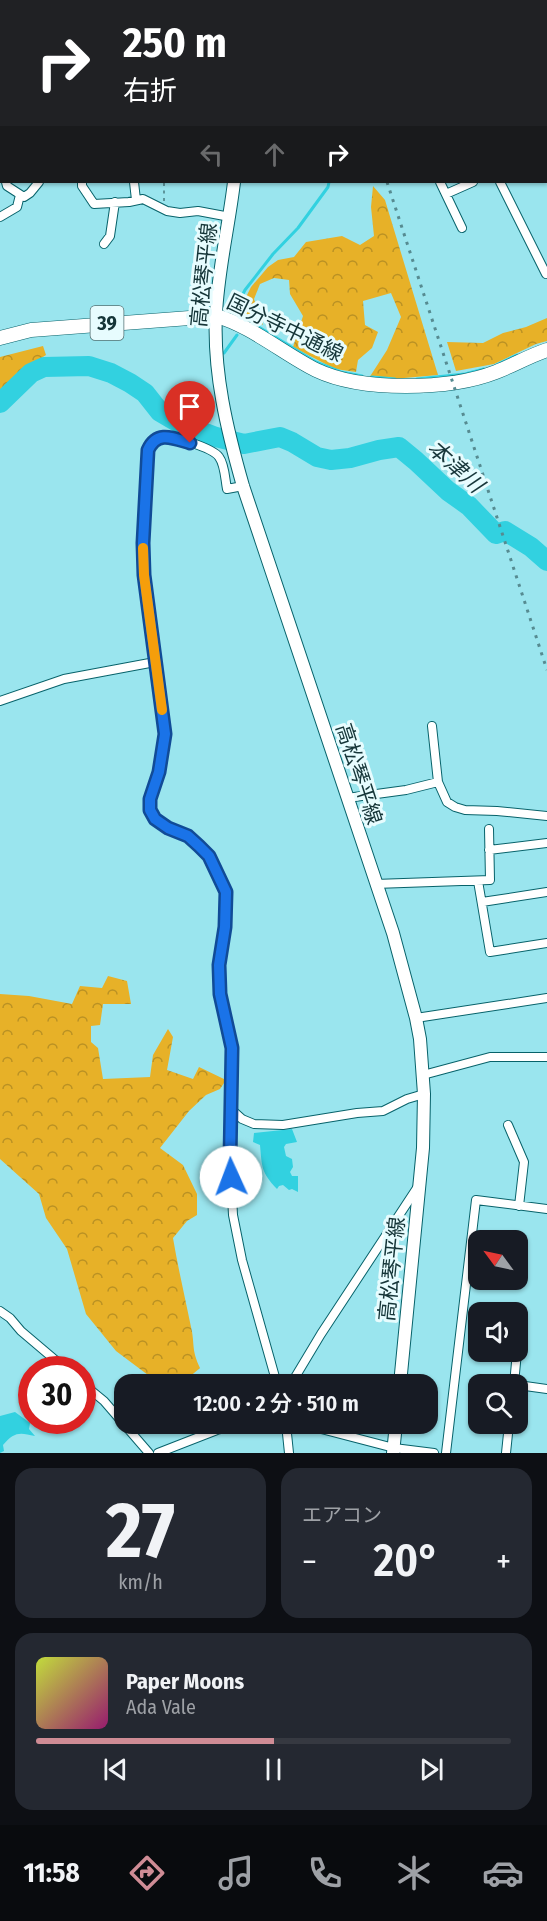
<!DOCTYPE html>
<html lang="ja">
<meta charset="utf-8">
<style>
:root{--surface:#171b24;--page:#242831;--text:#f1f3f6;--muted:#9ea1a6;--line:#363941;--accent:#cf8c95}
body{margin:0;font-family:"Fira Sans Condensed","Noto Sans JP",sans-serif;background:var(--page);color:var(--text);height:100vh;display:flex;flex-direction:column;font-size:22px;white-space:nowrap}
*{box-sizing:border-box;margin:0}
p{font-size:20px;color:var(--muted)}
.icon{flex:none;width:33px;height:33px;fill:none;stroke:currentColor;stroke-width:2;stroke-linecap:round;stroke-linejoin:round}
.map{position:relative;height:1453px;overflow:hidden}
.details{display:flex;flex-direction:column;gap:15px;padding:15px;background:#0d0f14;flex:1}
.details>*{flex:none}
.guide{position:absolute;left:0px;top:0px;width:548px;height:183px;box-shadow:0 2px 4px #0004;background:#202124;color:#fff;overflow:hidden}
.needle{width:39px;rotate:303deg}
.tools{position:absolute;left:468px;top:1230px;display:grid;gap:12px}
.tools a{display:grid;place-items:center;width:60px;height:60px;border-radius:12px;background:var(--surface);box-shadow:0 2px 4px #0004;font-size:30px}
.speed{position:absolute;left:18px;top:1356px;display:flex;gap:12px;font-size:30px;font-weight:700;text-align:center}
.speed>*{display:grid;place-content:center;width:78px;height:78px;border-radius:50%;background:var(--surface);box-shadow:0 2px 4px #0004;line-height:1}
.speed .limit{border:9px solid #d22;background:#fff;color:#111}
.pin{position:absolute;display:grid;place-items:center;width:51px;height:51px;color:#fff;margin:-62px -26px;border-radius:50% 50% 50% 0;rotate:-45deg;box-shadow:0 0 6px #0007}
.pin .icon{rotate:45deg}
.me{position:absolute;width:66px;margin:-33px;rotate:358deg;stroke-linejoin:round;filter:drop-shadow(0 0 4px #0008)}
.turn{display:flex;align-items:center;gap:21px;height:126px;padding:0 24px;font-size:27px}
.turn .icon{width:78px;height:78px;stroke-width:2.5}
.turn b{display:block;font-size:42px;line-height:51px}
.lanes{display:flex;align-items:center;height:57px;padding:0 24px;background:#0003;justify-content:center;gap:30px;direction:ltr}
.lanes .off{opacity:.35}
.big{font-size:45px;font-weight:600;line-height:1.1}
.details .widget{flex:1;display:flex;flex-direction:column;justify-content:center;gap:9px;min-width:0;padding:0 21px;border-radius:18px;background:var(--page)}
.details .dial{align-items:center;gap:0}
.dial b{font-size:78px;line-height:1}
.song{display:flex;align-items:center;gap:18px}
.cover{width:72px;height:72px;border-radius:9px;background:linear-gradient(135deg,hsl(70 70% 55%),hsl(320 70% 35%))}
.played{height:6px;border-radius:3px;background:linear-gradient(90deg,var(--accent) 50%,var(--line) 50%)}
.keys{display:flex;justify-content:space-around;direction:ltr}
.heat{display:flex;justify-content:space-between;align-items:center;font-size:33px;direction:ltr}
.details .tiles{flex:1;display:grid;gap:15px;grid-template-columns:1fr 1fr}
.widget:last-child{grid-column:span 2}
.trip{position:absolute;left:114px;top:1374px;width:324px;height:60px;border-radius:18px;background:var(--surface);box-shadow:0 2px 4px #0004;font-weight:600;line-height:60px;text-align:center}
.menu{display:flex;height:96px;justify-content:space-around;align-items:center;background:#090b0e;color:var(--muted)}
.menu .icon{width:42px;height:42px}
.menu .on{color:var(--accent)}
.menu b{font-size:27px;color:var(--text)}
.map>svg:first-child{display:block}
.forest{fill:url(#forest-crowns)}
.water{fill:#32d1e0}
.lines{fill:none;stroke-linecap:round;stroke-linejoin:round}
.stream{stroke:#32d1e0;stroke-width:3}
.river{stroke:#32d1e0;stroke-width:20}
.minor-casing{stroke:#07626a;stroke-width:10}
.secondary-casing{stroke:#07626a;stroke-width:14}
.primary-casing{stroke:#07626a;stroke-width:15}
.path{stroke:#5d959b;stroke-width:2;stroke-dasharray:3 4.5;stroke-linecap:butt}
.minor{stroke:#fff;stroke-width:8}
.secondary{stroke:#fff;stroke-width:12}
.primary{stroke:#fff;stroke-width:14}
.rail{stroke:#568b91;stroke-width:3;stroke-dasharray:3 6;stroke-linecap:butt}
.route-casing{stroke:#114b97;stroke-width:15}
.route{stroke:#1a73e8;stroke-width:10}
.slow{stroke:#f59e0b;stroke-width:10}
.labels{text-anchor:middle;stroke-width:6;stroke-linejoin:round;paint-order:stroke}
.shield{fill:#e7fcfe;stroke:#547173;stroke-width:1.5}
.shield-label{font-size:20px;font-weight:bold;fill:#153538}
.street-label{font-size:21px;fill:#153538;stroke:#e7fcfe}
.water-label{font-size:22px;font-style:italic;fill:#18373b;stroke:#e7fcfe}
</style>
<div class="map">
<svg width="547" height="1453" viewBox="0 0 547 1453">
<defs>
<pattern id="forest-crowns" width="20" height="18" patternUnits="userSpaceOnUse" patternTransform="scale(1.5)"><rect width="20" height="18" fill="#e7b128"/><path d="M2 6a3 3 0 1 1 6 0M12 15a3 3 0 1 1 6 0" fill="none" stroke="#ba9123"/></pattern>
</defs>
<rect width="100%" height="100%" fill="#9ae5ee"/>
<path class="forest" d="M0,0h132v2h-130l-1,99h-1z
M373,186l12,14 53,175 -45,4 -24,-1 18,-28 14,-33 -10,-24 -28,8 2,24 13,7 -6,16 -14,12 -2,12 -21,-3 -42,-22 10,-31 -13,-22 -1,-14 -15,-2 -14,6 -6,15 9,26 -18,-12v-14l6,-12 17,-20 10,-7 16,-3 12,-15 36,-6 18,9 14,-9 -3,-29z
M547,318v23l-11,3 -42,20 -38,7 -9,-29 36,1 20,-10 23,-6z
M43,346l3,9 -22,14 -24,24v-36z
M108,976l19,5 4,23h-28l-3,21 -9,1v16l7,6 5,31 47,-2 3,-22 15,-26 5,8 -6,33 26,9 6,-12 27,13 -6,9 -14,6 -17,16 -29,37 23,17 14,29v21l-10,6 -14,17c5,30 12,59 18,89 4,17 0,22 9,41l-19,16h-21l-44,-33 -30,-37 -19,-65 -21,-31 -7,-24 -39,-35v-165l29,2 43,8 8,-18 22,2z"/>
<path class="water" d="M292,1129l5,13 -11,2 -2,3 2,9 6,3 1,8 -3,5 2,4h6v16l-6,-3 -3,1 -6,-5 -4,1 -2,3c-16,-17 -15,-22 -17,-44l-7,-3 1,-9z
M15,1412l15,11 -1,6 6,7c-16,-4 -21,-4 -32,9l1,6 -4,2v-37z"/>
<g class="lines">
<path class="stream" d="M447,2l4,-2
M242,316l12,5 3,5 59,36 25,10 21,4
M242,317l-1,-19 4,-8 28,-36 25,-26 30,-41 1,-5
M224,353l13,-18
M496,365l21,-10
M372,377l23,2
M417,379l48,-5 19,-5
M177,422l14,-19"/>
<path class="river" d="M0,403l31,-30 13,-6 45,-1 22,7 19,10 15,10 15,19 17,10 39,15 28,7 36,-7 12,5 25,15 14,3 19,-2 29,-8 20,-3 17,14 32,30 21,15 27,28 9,-3 26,16 16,14"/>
<g class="minor-casing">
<path id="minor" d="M0,110l2,1
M546,149l1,-1
M6,182l1,4 17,11 6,-4 9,-11
M82,182v4l12,18 35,-2 14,-3 24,12 13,2 18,-2 32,6
M134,182l2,18
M440,182l22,46
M500,182l46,92
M446,194l27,-12
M0,217l17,-10 3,-12
M104,244l6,-8 5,-34
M243,486l-16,3c-2,-10 -2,-24 -8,-32 -6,-9 -47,-22 -58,-20 -7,2 -10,7 -13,13l-5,92 1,33 21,158 -6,39 -9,27v11l5,9 13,9 19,8 12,9 10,12 17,35 -1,35 -6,38 1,29 12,54 -2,110 3,57 9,45 35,124
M0,701l64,-22 91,-17
M432,726l6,56 9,20 8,5 10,3 32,1 50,5
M347,798l59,-8 32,-8
M489,850l58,-7
M478,881l12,71 57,-9
M375,884l115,-4 -1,-51
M482,902l65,-10
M416,1018l131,-20
M423,1075l67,-18h57
M232,1110l10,9 12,5 29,1 74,-12 26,-2 24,-12 17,-5
M508,1125l16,37 -5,44
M0,1311l10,7 11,13 46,39
M518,1343l3,-30
M82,1383l22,18 45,52
M291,1384l30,-50 96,-146
M514,1384l3,-32
M518,1385l29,4
M286,1424l3,29
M302,1424l92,24 40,5
M158,1453l59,-23 24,-6
M446,1453l30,-253 71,9
M506,1453l3,-29"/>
</g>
<g class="secondary-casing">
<path id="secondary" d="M241,0v2
M234,182c-5,43 -16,88 -18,132 -3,58 11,116 27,172l150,447 23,85 4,21 4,55 -1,54 -23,236
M393,1453l3,-29"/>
</g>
<g class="primary-casing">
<path id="primary" d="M0,338l31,-8 185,-14c34,9 68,38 100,54 46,22 134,20 180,2 18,-7 33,-16 51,-22"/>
</g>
<path class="path" d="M363,2v-2
M164,201v-19"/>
<use href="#minor" class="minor"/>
<use href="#secondary" class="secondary"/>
<use href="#primary" class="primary"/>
<path class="rail" d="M327,0l1,2
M387,182l160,488"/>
</g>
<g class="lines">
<g class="route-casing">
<path id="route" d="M190,443c-17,-5 -33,-13 -42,7l-5,93 1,32 21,159 -6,38 -9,27v11l5,9 13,9 20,8 11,10 10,10 17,36 -1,35 -6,38 1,29 12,54 -2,110 1,19"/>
</g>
<use href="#route" class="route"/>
<path class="slow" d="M143,548l1,27 18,135"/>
</g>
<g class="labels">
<rect class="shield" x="90.5" y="306" width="33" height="34" rx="4.5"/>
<g class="shield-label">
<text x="107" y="330">39</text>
</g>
<g class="street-label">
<text transform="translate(204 275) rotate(-84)" y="7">高松琴平線</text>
<text transform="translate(285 328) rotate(26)" y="7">国分寺中通線</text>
<text transform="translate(359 774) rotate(72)" y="7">高松琴平線</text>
<text transform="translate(392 1269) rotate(-84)" y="7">高松琴平線</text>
</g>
<g class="water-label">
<text transform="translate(456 466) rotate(42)" y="8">本津川</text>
</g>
</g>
</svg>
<div class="tools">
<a><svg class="needle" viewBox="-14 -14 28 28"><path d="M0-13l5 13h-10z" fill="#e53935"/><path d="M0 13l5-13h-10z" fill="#9ea1a6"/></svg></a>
<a><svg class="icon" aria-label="sound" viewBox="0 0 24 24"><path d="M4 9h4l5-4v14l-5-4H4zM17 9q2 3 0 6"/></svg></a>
<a><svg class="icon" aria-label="search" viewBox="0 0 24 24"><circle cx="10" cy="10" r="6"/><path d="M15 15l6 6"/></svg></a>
</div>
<div class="speed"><div class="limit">30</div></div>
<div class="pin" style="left:190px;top:443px;background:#d93025"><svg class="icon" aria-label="arrive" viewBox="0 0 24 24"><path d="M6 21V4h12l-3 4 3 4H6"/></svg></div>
<svg class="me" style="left:231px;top:1177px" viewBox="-20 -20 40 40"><circle r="19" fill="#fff"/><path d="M0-13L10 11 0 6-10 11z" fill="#1a73e8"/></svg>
<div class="trip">12:00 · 2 分 · 510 m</div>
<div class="guide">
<div class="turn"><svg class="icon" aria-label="right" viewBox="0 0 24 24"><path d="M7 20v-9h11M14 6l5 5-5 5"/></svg><div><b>250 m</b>右折</div></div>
<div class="lanes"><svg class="icon off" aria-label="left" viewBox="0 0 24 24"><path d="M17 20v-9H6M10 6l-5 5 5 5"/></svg><svg class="icon off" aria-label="ahead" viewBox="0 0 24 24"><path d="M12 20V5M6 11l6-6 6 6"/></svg><svg class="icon" aria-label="right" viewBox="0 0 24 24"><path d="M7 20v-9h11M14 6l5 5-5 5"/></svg></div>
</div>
</div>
<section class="details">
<div class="tiles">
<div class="widget dial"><b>27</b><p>km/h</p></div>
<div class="widget"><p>エアコン</p>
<div class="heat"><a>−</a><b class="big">20°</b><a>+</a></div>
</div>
<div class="widget">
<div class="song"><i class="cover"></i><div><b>Paper Moons</b><p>Ada Vale</p></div></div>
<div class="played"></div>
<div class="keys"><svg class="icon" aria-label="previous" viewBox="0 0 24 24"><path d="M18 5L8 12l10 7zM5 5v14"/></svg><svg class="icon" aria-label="pause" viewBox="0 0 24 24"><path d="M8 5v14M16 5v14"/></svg><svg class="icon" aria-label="next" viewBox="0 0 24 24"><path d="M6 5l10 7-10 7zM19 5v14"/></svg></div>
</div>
</div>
</section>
<nav class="menu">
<b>11:58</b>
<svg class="icon on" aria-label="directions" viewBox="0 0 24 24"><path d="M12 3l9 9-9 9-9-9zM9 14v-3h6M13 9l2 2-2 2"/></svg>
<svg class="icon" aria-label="music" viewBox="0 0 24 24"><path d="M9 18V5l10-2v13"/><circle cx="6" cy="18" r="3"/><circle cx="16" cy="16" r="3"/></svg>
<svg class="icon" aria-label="phone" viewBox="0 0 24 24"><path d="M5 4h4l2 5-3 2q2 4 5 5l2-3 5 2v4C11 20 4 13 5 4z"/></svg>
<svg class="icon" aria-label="climate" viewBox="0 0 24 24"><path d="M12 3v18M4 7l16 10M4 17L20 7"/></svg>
<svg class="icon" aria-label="car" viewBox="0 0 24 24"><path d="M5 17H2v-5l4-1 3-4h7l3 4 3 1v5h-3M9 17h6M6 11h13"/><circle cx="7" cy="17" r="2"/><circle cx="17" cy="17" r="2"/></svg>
</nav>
